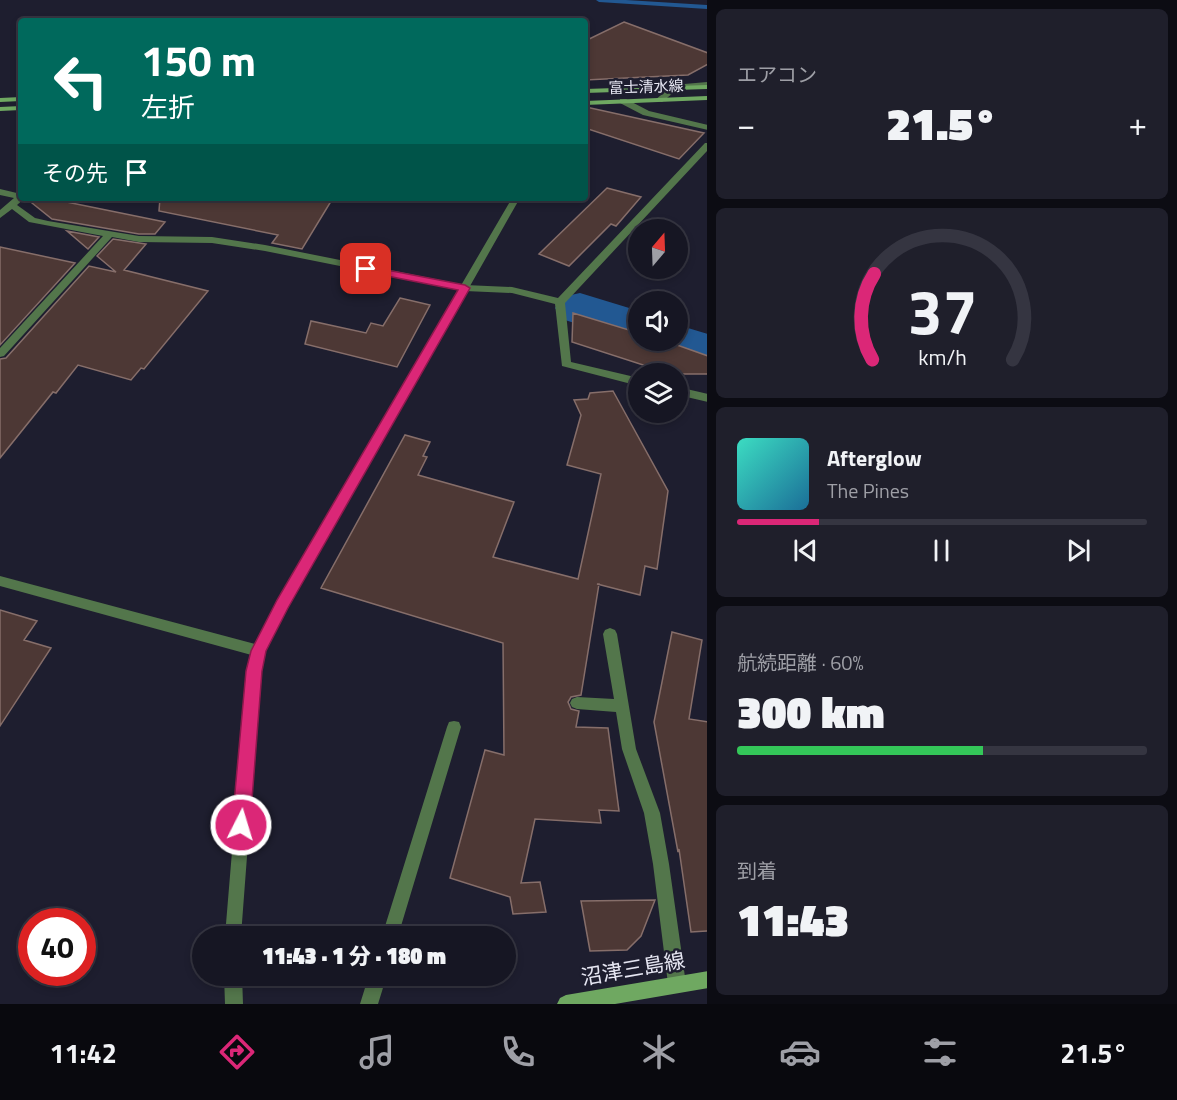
<!DOCTYPE html>
<html lang="ja">
<meta charset="utf-8">
<style>
:root{--surface:#161623;--page:#1f1f2b;--text:#f1f3f6;--muted:#9e9fa6;--line:#353541;--accent:#db2777}
body{margin:0;font-family:"Titillium Web","Noto Sans JP",sans-serif;background:var(--page);color:var(--text);height:100vh;display:flex;flex-direction:column;font-size:22px;white-space:nowrap}
*{box-sizing:border-box;margin:0}
p{font-size:20px;color:var(--muted)}
.icon{flex:none;width:33px;height:33px;fill:none;stroke:currentColor;stroke-width:2;stroke-linecap:round;stroke-linejoin:round}
.map{position:relative;flex:1;overflow:hidden}
.panel{display:flex;flex-direction:column;gap:9px;padding:9px;background:#0c0c13;width:470px}
.panel>*{flex:none}
.guide{position:absolute;left:18px;top:18px;width:570px;height:183px;border-radius:6px;box-shadow:0 3px 9px #0003,0 0 0 2px var(--line);background:#00695c;color:#fff;overflow:hidden}
.needle{width:39px;rotate:19deg}
.fabs{position:absolute;left:628px;top:219px;display:grid;gap:12px}
.fabs a{display:grid;place-items:center;width:60px;height:60px;border-radius:50%;background:var(--surface);box-shadow:0 3px 9px #0003,0 0 0 2px var(--line);font-size:30px}
.speed{position:absolute;left:18px;top:908px;display:flex;gap:12px;font-size:30px;font-weight:700;text-align:center}
.speed>*{display:grid;place-content:center;width:78px;height:78px;border-radius:50%;background:var(--surface);box-shadow:0 3px 9px #0003,0 0 0 2px var(--line);line-height:1}
.speed .limit{border:9px solid #d22;background:#fff;color:#111}
.pin{position:absolute;display:grid;place-items:center;width:51px;height:51px;color:#fff;margin:-26px;border-radius:12px;box-shadow:0 3px 9px #0006}
.me{position:absolute;width:66px;margin:-33px;rotate:5deg;stroke-linejoin:round;filter:drop-shadow(0 0 4px #0008)}
.turn{display:flex;align-items:center;gap:21px;height:126px;padding:0 24px;font-size:27px}
.turn .icon{width:78px;height:78px;stroke-width:2.5}
.turn b{display:block;font-size:42px;line-height:51px}
.then{display:flex;align-items:center;height:57px;padding:0 24px;background:#0003;gap:12px;font-size:22px}
.big{font-size:45px;font-weight:800;line-height:1.1}
.panel .widget{flex:1;display:flex;flex-direction:column;justify-content:center;gap:9px;min-width:0;padding:0 21px;border-radius:9px;background:var(--page)}
.panel .dial{align-items:center;gap:0}
.dial svg{height:156px;overflow:visible;fill:none;stroke:var(--line);stroke-width:7;stroke-linecap:round;text-anchor:middle}
.dial text{fill:var(--text);stroke:none}
.song{display:flex;align-items:center;gap:18px}
.cover{width:72px;height:72px;border-radius:9px;background:linear-gradient(135deg,hsl(170 70% 55%),hsl(200 70% 35%))}
.played{height:6px;border-radius:3px;background:linear-gradient(90deg,var(--accent) 20%,var(--line) 20%)}
.keys{display:flex;justify-content:space-around;direction:ltr}
.heat{display:flex;justify-content:space-between;align-items:center;font-size:33px;direction:ltr}
.charge{height:9px;border-radius:4px;background:linear-gradient(90deg,#34c759 60%,var(--line) 0)}
.trip{position:absolute;left:192px;top:926px;width:324px;height:60px;border-radius:30px;background:var(--surface);box-shadow:0 3px 9px #0003,0 0 0 2px var(--line);font-weight:800;line-height:60px;text-align:center}
.tabs{display:flex;height:96px;justify-content:space-around;align-items:center;background:#09090e;color:var(--muted)}
.tabs .icon{width:42px;height:42px}
.tabs .active{color:var(--accent)}
.tabs b{font-size:27px;color:var(--text)}
main{display:flex;flex:1;min-height:0}
.map>svg:first-child{display:block}
.lines{fill:none;stroke-linecap:round;stroke-linejoin:round}
.stream{fill:#225892;fill-rule:evenodd}
.river{fill:#225892;fill-rule:evenodd}
.building{fill:#4d3835;stroke:#866e6a;stroke-width:1.5}
.service{fill:#53764b;fill-rule:evenodd}
.minor{fill:#53764b;fill-rule:evenodd}
.tertiary{fill:#53764b;fill-rule:evenodd}
.secondary{fill:#6fa861;fill-rule:evenodd}
.route{fill:#db2777;stroke:#8e194d;stroke-width:1.5}
.labels{text-anchor:middle;stroke-width:5;stroke-linejoin:round;paint-order:stroke}
.far-street-label{font-size:15px;fill:#e7e7f3;stroke:#1e1e2f}
.near-street-label{font-size:21px;fill:#e7e7f3;stroke:#1e1e2f}
</style>
<main>
<div class="map">
<svg width="708" height="1004" viewBox="0 0 708 1004">
<rect width="100%" height="100%" fill="#1e1e2f"/>
<g class="lines">
<path class="stream" d="M596,0h30l82,5v4l-109,-7z"/>
<path class="river" d="M580,293l59,18v29h39v-15l30,9v35l-52,-18 -7,-10 -10,3 -77,-25 -7,-11 7,-11z"/>
</g>
<path class="building" d="M624,22l84,31v11l-20,11 -103,5v-39z
M585,107h1l118,26 -25,26 -94,-31z
M607,188l34,9 -25,29 -5,-2 -42,42 -30,-12z
M47,198l118,24 -10,12h-16l-87,-15 -25,-20z
M160,198h173l-31,51 -30,-6 6,-8 -119,-24z
M67,231l32,6 -11,12z
M113,239l33,5 -22,26 84,21 -64,78 -3,-1 -10,12 -53,-15 -22,28 -3,-1 -53,66v-99l6,-1 83,-92 27,6 -19,-16z
M0,247l75,16 -75,82z
M400,298l30,7 -33,62 -92,-23 6,-23 55,12 5,-10 12,3z
M573,313l66,20v7h24l45,16v18h-37l-99,-32z
M613,391l55,100 -11,78 -12,-3 -5,29 -43,-11h2l-18,111 -10,2 -3,5 3,7 8,2 -3,16 32,1 11,83 -20,-1 2,13 -66,-4 -14,64 19,-1 6,30 -33,2 -3,-17 -60,-19 35,-128 19,5 -1,-112 -182,-55 84,-153 25,7 -7,14 4,1 -9,18 96,27 -21,55 85,22 23,-105 -34,-9 14,-50 -7,-15 14,-1 2,-6z
M0,610l37,11 -13,19 27,8 -51,78z
M672,632l30,8 -13,79 19,3v209l-17,1 -12,-83 -1,3 -24,-130z
M655,900l-14,36 -14,14 -37,1 -9,-50z"/>
<g class="lines">
<path class="service" d="M620,99h6l23,12 59,14v5l-65,-15 -23,-12z
M705,143h3v7l-143,153 6,59 68,16v8l-77,-20 -7,-62 -43,-11 -47,-2 -5,-3 5,-3 47,2 46,11z
M678,387l30,7v8l-30,-7z
M610,628l5,2 2,4 19,115 24,64 9,51 17,120 -3,6 -6,3 -6,-3 -3,-6 -15,-120 -9,-51 -22,-64 -6,-37 -39,-3 -5,-2 -2,-4 2,-4 5,-2 37,2 -11,-65 2,-4z
M454,721l5,1 2,5 -63,209h-16l65,-209 2,-5z
M369,975h18l-9,29h-18z"/>
<path class="minor" d="M0,189l21,5v4h4l-8,7 18,13 13,3 91,15 73,1 53,8 200,40 5,3 -5,3 -200,-40 -53,-8 -73,-1 -27,-5 -108,119 -4,1v-9l103,-112 -74,-14 -17,-13 -12,9v-8l14,-12 -14,-3z
M0,576l259,69 5,2 2,4 -2,4 -5,2 -259,-71z"/>
<path class="tertiary" d="M708,82v4l-30,3 -16,13 -7,-2 18,-15z
M512,198h8l-233,410 -21,43 -5,20 -20,265h-16l22,-265 5,-20 25,-50z
M224,975h18l1,29h-18z"/>
<path class="secondary" d="M708,85v4l-123,4v-4z
M708,96v4l-123,5v-4z
M21,97v4l-21,1v-4z
M21,106v4l-21,1v-4z
M708,971v17l-93,16h-58l3,-6 6,-3z"/>
</g>
<path class="route" d="M366,266l99,19 5,3 -182,320 -22,43 -4,20 -12,154 -3,6 -6,2 -6,-2 -3,-6 14,-154 5,-20 26,-51 181,-310 -96,-19 -1,-2z"/>
<g class="labels">
<g class="far-street-label">
<text transform="translate(646 87) rotate(-2)" y="5">富士清水線</text>
</g>
<g class="near-street-label">
<text transform="translate(633 969) rotate(-10)" y="7">沼津三島線</text>
</g>
</g>
</svg>
<div class="fabs">
<a><svg class="needle" viewBox="-14 -14 28 28"><path d="M0-13l5 13h-10z" fill="#e53935"/><path d="M0 13l5-13h-10z" fill="#9e9fa6"/></svg></a>
<a><svg class="icon" aria-label="sound" viewBox="0 0 24 24"><path d="M4 9h4l5-4v14l-5-4H4zM17 9q2 3 0 6"/></svg></a>
<a><svg class="icon" aria-label="layers" viewBox="0 0 24 24"><path d="M12 4l9 5-9 5-9-5zM3 14l9 5 9-5"/></svg></a>
</div>
<div class="speed"><div class="limit">40</div></div>
<div class="pin" style="left:366px;top:269px;background:#d93025"><svg class="icon" aria-label="arrive" viewBox="0 0 24 24"><path d="M6 21V4h12l-3 4 3 4H6"/></svg></div>
<svg class="me" style="left:241px;top:825px" viewBox="-20 -20 40 40"><circle r="17" fill="#db2777" stroke="#fff" stroke-width="3"/><path d="M0-11L8 9 0 5-8 9z" fill="#fff"/></svg>
<div class="trip">11:43 · 1 分 · 180 m</div>
<div class="guide">
<div class="turn"><svg class="icon" aria-label="left" viewBox="0 0 24 24"><path d="M17 20v-9H6M10 6l-5 5 5 5"/></svg><div><b>150 m</b>左折</div></div>
<div class="then">その先<svg class="icon" aria-label="arrive" viewBox="0 0 24 24"><path d="M6 21V4h12l-3 4 3 4H6"/></svg></div>
</div>
</div>
<section class="panel">
<div class="widget"><p>エアコン</p>
<div class="heat"><a>−</a><b class="big">21.5°</b><a>+</a></div>
</div>
<div class="widget dial"><svg viewBox="0 0 100 80">
<path d="M14 69A42 42 0 1 1 86 69"/>
<path d="M14 69A42 42 0 0 1 15 25" stroke="#db2777"/>
<text x="50" y="56" font-size="32" font-weight="700">37</text>
<text x="50" y="72" font-size="11">km/h</text>
</svg></div>
<div class="widget">
<div class="song"><i class="cover"></i><div><b>Afterglow</b><p>The Pines</p></div></div>
<div class="played"></div>
<div class="keys"><svg class="icon" aria-label="previous" viewBox="0 0 24 24"><path d="M18 5L8 12l10 7zM5 5v14"/></svg><svg class="icon" aria-label="pause" viewBox="0 0 24 24"><path d="M8 5v14M16 5v14"/></svg><svg class="icon" aria-label="next" viewBox="0 0 24 24"><path d="M6 5l10 7-10 7zM19 5v14"/></svg></div>
</div>
<div class="widget"><p>航続距離 · 60%</p><b class="big">300 km</b><div class="charge"></div></div>
<div class="widget"><p>到着</p><b class="big">11:43</b></div>
</section>
</main>
<nav class="tabs">
<b>11:42</b>
<svg class="icon active" aria-label="directions" viewBox="0 0 24 24"><path d="M12 3l9 9-9 9-9-9zM9 14v-3h6M13 9l2 2-2 2"/></svg>
<svg class="icon" aria-label="music" viewBox="0 0 24 24"><path d="M9 18V5l10-2v13"/><circle cx="6" cy="18" r="3"/><circle cx="16" cy="16" r="3"/></svg>
<svg class="icon" aria-label="phone" viewBox="0 0 24 24"><path d="M5 4h4l2 5-3 2q2 4 5 5l2-3 5 2v4C11 20 4 13 5 4z"/></svg>
<svg class="icon" aria-label="climate" viewBox="0 0 24 24"><path d="M12 3v18M4 7l16 10M4 17L20 7"/></svg>
<svg class="icon" aria-label="car" viewBox="0 0 24 24"><path d="M5 17H2v-5l4-1 3-4h7l3 4 3 1v5h-3M9 17h6M6 11h13"/><circle cx="7" cy="17" r="2"/><circle cx="17" cy="17" r="2"/></svg>
<svg class="icon" aria-label="filters" viewBox="0 0 24 24"><path d="M4 7h16M4 17h16"/><circle cx="9" cy="7" r="2"/><circle cx="15" cy="17" r="2"/></svg>
<b>21.5°</b>
</nav>
